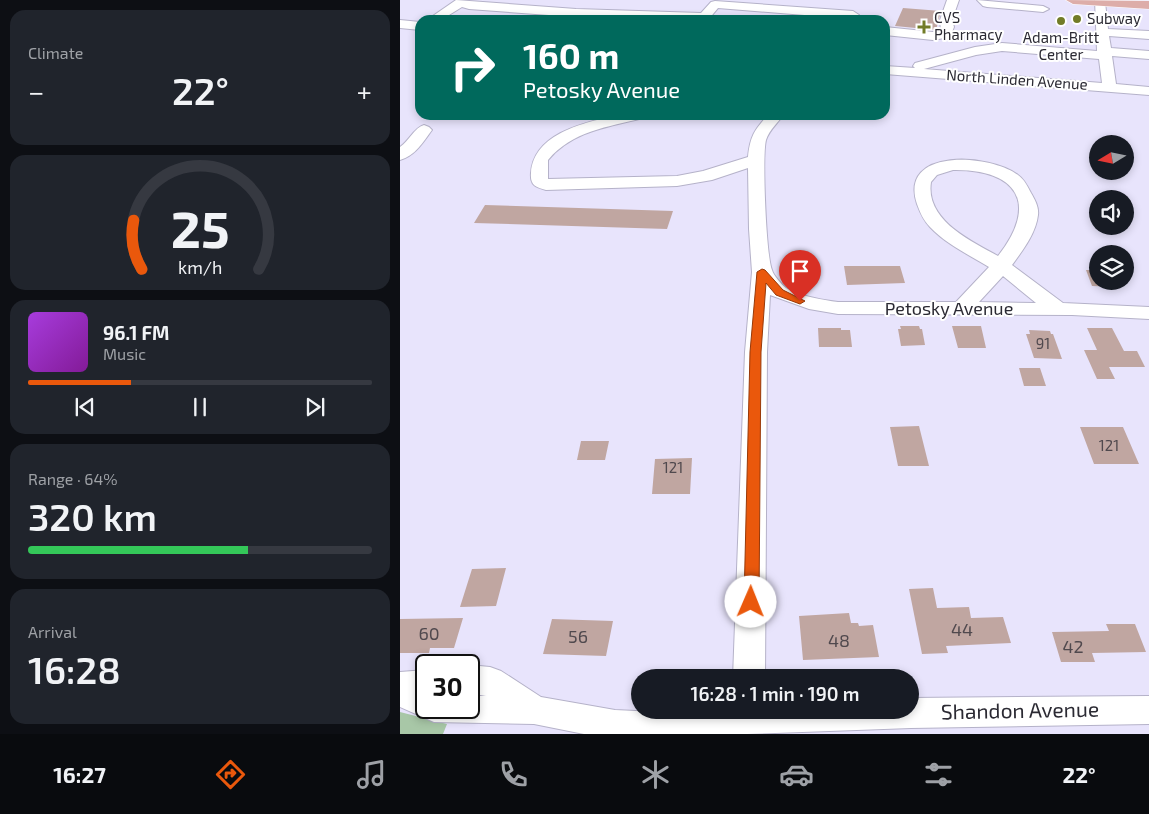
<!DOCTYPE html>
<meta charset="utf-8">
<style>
:root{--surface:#171b24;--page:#20242c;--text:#f1f3f6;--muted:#9ea1a6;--line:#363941;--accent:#ea580c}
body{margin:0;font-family:"Exo 2",sans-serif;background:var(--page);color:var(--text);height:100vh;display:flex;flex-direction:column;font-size:19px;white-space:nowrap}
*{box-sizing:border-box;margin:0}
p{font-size:16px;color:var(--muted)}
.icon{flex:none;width:28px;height:28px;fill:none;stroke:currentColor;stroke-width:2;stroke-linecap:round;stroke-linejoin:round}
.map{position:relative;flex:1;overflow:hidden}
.drawer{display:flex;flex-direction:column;gap:10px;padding:10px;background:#0d0f14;width:400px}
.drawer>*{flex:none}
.banner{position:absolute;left:15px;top:15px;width:475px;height:105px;border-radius:15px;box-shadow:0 2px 8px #0003;background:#00695c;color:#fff;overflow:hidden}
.needle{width:32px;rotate:260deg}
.buttons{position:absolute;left:689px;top:135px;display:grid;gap:10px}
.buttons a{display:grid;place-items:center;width:45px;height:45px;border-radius:50%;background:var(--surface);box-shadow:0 2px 8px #0003;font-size:25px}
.speed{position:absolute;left:15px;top:654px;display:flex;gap:10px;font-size:25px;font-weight:700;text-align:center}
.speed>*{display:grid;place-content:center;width:65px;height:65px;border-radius:50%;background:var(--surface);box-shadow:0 2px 8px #0003;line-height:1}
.speed .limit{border:2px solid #111;border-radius:8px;background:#fff;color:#111}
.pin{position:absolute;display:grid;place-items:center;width:42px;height:42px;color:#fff;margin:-51px -21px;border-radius:50% 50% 50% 0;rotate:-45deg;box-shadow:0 0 5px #0007}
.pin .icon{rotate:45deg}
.me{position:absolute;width:55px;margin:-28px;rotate:1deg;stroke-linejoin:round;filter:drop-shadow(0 0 4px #0008)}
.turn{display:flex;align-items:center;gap:18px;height:105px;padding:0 25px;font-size:22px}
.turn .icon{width:65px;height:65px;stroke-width:2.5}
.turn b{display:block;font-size:35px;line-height:42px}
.big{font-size:38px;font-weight:600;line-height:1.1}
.drawer .tile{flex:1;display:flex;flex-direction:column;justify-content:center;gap:8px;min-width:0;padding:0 18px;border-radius:15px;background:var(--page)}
.drawer .dial{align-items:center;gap:0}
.dial svg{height:130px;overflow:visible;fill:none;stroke:var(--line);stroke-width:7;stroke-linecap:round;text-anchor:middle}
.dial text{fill:var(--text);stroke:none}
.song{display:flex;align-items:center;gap:15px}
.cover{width:60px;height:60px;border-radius:8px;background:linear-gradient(135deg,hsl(280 70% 55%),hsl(290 70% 35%))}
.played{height:5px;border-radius:2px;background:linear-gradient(90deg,var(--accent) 30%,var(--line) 30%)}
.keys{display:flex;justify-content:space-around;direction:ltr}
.heat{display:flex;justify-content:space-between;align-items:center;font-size:28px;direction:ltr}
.charge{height:8px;border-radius:4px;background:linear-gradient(90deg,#34c759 64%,var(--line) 0)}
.trip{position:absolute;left:231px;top:669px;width:288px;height:50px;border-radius:25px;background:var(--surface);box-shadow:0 2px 8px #0003;font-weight:600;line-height:50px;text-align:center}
.menu{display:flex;height:80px;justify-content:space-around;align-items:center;background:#090b0e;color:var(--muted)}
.menu .icon{width:35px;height:35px}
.menu .on{color:var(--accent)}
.menu b{font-size:22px;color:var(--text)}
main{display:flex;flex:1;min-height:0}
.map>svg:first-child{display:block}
.green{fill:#a8c7a7}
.building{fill:#c0a6a1}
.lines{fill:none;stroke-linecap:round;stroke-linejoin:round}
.minor-casing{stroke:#b5b2c9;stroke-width:2}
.major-casing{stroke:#fff;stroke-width:1}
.minor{fill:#fff;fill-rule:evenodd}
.major{fill:#ddada9;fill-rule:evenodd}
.route{fill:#ea580c;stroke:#983908}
.poi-dot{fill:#727c28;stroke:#fff;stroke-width:2}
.labels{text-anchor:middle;stroke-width:4;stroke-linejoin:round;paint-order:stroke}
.far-poi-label{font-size:15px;fill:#2b2a33;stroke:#fff;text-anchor:start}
.far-street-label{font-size:15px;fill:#2b2a33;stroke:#fff}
.number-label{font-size:15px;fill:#50494e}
.street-label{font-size:18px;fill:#2b2a33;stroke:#fff}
.near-number-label{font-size:18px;fill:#50494e}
.near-street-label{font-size:21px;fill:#2b2a33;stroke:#fff}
</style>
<main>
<section class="drawer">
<div class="tile"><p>Climate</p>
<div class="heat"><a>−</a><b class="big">22°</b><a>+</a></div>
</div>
<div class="tile dial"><svg viewBox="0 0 100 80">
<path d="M14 69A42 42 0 1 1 86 69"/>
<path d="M14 69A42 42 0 0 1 9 39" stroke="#ea580c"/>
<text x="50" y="56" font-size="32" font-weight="700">25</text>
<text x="50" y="72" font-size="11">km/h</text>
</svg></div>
<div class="tile">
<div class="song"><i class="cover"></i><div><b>96.1 FM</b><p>Music</p></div></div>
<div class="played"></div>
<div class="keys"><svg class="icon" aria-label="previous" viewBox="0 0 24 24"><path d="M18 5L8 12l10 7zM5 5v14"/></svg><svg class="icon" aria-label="pause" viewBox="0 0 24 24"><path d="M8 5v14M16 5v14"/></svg><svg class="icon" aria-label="next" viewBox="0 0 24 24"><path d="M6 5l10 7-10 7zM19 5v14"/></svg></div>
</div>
<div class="tile"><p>Range · 64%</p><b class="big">320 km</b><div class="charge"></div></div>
<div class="tile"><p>Arrival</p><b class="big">16:28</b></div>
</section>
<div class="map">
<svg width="749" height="734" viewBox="0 0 749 734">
<rect width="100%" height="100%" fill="#e8e4fc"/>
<path class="green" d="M0,712l47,12 -4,10h-43z"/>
<path class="building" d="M503,8l38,3 -5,19 -41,-4z
M85,205l188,6 -6,18 -193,-6z
M444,266h56l5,17 -58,2z
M686,270h12v11h17l3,6 -26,-1z
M500,326h19l1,3h2l3,16 -24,1 -3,-17h3z
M552,326h29l5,22h-28z
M418,328h23v2h9l2,17h-33z
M687,328h25l12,23h13l8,16h-36l6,12h-18l-13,-29h13z
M629,330l21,1 1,3h2l9,25 -28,-1 -8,-24h4z
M619,368h21l6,18h-22z
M519,426l10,40h-31l-8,-39z
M680,427h43l16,37h-45z
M181,441h28l-4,19h-28z
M292,458l-2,36h-38l3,-35z
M106,568l-10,38 -36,1 12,-38z
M533,588l4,20 32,-1 2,11 32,-1 8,26 -65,3 2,7 -26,1 -13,-65z
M449,613l2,10h7l1,3 14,-1 6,32 -76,3 -4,-44z
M63,618l-9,30h-24l-1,5h-29v-34z
M152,619l61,2 -7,35 -63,-2z
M706,624h29l11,28 -54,1 3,9h-34l-9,-30 57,-1z"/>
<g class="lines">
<g class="minor-casing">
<path id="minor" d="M56,0l120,9 125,4 10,-11 4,-1 138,10 6,4 -6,4 -135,-11 -10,12 -132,-3 -107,-8 -7,-2 -21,13h-14z
M547,0h12l-7,20 2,7 -4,10 -17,3 -48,-5v-8l48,5 8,-1 -1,-11z
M577,0l66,6 6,3 -6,3 -56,-5 -4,-1z
M695,0h8l2,2 3,27 41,2v8l-40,-3 2,12 38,3v8l-37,-3 4,28 33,3v8l-264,-21v-8l30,2 -2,-2 2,-3 60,-16 27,-4 95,8zM602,51l97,8 3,24 -178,-14 52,-14z
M0,20l20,2v8l-20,-2z
M217,115h28l-2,3c-35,9 -71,13 -95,42v19l129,-3 26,-5 45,-14c2,-20 6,-27 20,-42h15c-5,8 -14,15 -17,25 -4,15 0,115 6,130 1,5 10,15 14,18 13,8 37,12 52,14h118l33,-35c-20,-12 -43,-23 -59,-40 -7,-7 -10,-15 -13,-23 -19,-57 74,-50 101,-29 6,4 10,12 13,18 4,7 8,14 7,22 -2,18 -15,35 -26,50l51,38 86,4v12l-77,-4 -234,-1 -29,-5 -39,-14 -3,57 -2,326h-32l12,-326 7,-80 -3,-43 -1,-61 -36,12 -35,6 -131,4c-11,-3 -16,-5 -15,-17 3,-40 53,-50 86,-58zM553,170c65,-1 86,34 45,86 -27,-15 -73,-36 -67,-74l6,-7zM603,276l33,27 -57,-1z
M24,125l5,2 3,3c-9,12 -17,26 -32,30v-13c9,-6 14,-19 24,-22z
M69,665l21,2 11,4 40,26 74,13 62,3 41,-3h192v-12l239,-2v28l-238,4 -164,6h-163l-50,-10 -100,-2 -34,-15v-35l26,-2v38h43v-12h17l-17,-3z"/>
</g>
<g class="major-casing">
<path id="major" d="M666,0l83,1v8l-76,-5z"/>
</g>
<use href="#minor" class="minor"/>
<use href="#major" class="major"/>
</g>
<path class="route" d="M362,269l3,1 18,20 22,11 -5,3 -24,-9 -10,-12 -5,69 -2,250 -3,5 -5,1 -5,-1 -2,-5 6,-250 7,-80z"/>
<g class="poi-dot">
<circle cx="677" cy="19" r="5"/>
<circle cx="661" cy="21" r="5"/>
<path d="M521.5 19.5h5v5h5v5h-5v5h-5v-5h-5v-5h5z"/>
</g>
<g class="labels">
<g class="far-poi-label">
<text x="534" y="23">CVS<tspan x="534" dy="17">Pharmacy</tspan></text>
<text x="687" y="24">Subway</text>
<text x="661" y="43" text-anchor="middle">Adam-Britt<tspan x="661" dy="17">Center</tspan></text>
</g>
<g class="far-street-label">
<text transform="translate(617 80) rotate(4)" y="5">North Linden Avenue</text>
</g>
<g class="number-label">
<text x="643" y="349">91</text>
<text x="709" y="451">121</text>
<text x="273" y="473">121</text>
</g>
<g class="street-label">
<text x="549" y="315">Petosky Avenue</text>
</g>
<g class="near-number-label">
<text x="562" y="636">44</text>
<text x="29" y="640">60</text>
<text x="178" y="643">56</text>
<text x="439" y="647">48</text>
<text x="673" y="653">42</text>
</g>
<g class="near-street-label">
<text transform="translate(620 711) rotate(-1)" y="7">Shandon Avenue</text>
</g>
</g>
</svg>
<div class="buttons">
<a><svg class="needle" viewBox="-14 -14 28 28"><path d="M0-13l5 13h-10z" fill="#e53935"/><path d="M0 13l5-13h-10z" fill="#9ea1a6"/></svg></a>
<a><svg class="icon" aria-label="sound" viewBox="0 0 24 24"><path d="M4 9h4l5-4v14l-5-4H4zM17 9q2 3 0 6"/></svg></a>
<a><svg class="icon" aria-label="layers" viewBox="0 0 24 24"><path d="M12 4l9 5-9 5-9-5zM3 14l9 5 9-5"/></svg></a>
</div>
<div class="speed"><div class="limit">30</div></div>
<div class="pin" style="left:400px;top:301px;background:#d93025"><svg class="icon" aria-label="arrive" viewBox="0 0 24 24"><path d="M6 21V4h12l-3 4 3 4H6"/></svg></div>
<svg class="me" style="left:351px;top:602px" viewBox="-20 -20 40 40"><circle r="19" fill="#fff"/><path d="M0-13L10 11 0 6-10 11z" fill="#ea580c"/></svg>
<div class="trip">16:28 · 1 min · 190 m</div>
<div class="banner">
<div class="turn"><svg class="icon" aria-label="right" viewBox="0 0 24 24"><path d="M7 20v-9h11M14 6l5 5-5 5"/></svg><div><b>160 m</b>Petosky Avenue</div></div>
</div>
</div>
</main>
<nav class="menu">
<b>16:27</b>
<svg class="icon on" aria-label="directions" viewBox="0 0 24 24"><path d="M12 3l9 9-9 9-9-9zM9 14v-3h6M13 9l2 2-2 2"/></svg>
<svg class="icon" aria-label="music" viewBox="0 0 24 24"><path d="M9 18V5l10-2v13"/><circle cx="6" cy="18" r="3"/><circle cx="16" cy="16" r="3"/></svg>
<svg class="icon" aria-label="phone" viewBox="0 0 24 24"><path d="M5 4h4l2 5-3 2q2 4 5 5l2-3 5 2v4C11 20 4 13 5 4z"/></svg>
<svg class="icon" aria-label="climate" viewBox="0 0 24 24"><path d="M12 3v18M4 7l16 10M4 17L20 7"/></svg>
<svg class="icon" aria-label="car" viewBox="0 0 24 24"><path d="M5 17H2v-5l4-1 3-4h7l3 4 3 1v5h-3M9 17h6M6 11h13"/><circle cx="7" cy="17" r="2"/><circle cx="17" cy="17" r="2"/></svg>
<svg class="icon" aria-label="filters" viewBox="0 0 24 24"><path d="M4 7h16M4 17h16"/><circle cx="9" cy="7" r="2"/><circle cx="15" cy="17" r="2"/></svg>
<b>22°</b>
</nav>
